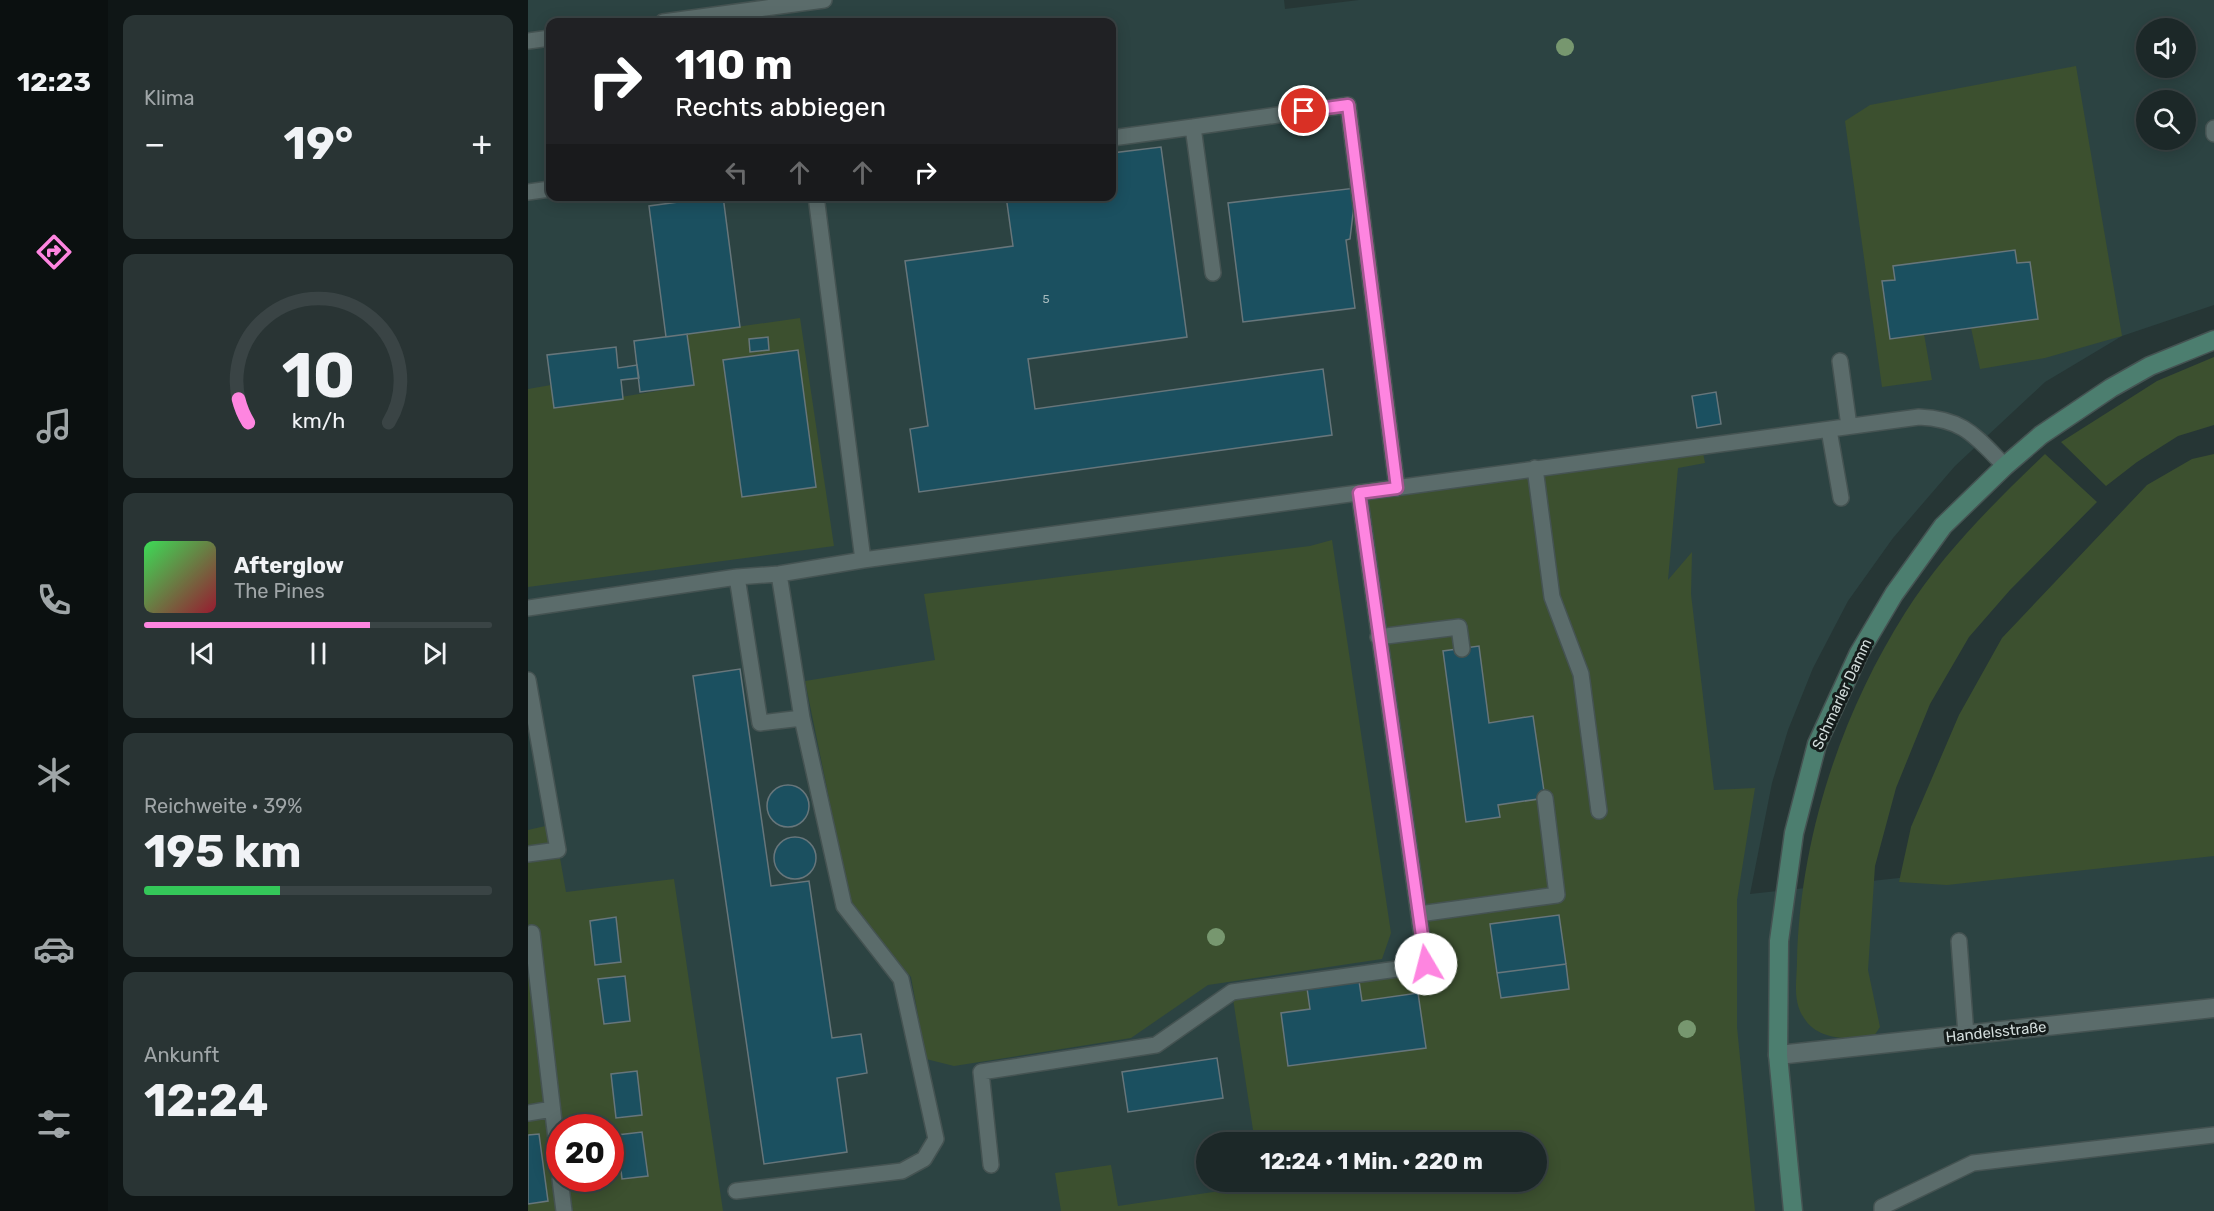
<!DOCTYPE html>
<html lang="de">
<meta charset="utf-8">
<style>
:root{--surface:#1c2828;--page:#293434;--text:#f1f3f6;--muted:#a0a6a8;--line:#3a4445;--accent:#fe85e0}
body{margin:0;font-family:Rubik,sans-serif;background:var(--page);color:var(--text);height:100vh;display:flex;flex-direction:column;font-size:22px;white-space:nowrap}
*{box-sizing:border-box;margin:0}
p{font-size:20px;color:var(--muted)}
.icon{flex:none;width:33px;height:33px;fill:none;stroke:currentColor;stroke-width:2;stroke-linecap:round;stroke-linejoin:round}
.map{position:relative;flex:1;overflow:hidden}
.details{display:flex;flex-direction:column;gap:15px;padding:15px;background:#0f1616;width:420px}
.details>*{flex:none}
.banner{position:absolute;left:18px;top:18px;width:570px;height:183px;border-radius:12px;box-shadow:0 3px 15px #0003,0 0 0 2px var(--line);background:#202124;color:#fff;overflow:hidden}
.tools{position:absolute;left:1608px;top:18px;display:grid;gap:12px}
.tools a{display:grid;place-items:center;width:60px;height:60px;border-radius:50%;background:var(--surface);box-shadow:0 3px 15px #0003,0 0 0 2px var(--line);font-size:30px}
.speed{position:absolute;left:18px;top:1114px;display:flex;gap:12px;font-size:30px;font-weight:700;text-align:center}
.speed>*{display:grid;place-content:center;width:78px;height:78px;border-radius:50%;background:var(--surface);box-shadow:0 3px 15px #0003,0 0 0 2px var(--line);line-height:1}
.speed .limit{border:9px solid #d22;background:#fff;color:#111}
.pin{position:absolute;display:grid;place-items:center;width:51px;height:51px;color:#fff;margin:-26px;border:3px solid #fff;border-radius:50%;box-shadow:0 2px 6px #0007}
.me{position:absolute;width:66px;margin:-33px;rotate:352deg;stroke-linejoin:round;filter:drop-shadow(0 0 4px #0008)}
.turn{display:flex;align-items:center;gap:21px;height:126px;padding:0 30px;font-size:27px}
.turn .icon{width:78px;height:78px;stroke-width:2.5}
.turn b{display:block;font-size:42px;line-height:51px}
.lanes{display:flex;align-items:center;height:57px;padding:0 30px;background:#0003;justify-content:center;gap:30px;direction:ltr}
.lanes .off{opacity:.35}
.big{font-size:45px;font-weight:700;line-height:1.1}
.details .card{flex:1;display:flex;flex-direction:column;justify-content:center;gap:9px;min-width:0;padding:0 21px;border-radius:12px;background:var(--page)}
.details .dial{align-items:center;gap:0}
.dial svg{height:156px;overflow:visible;fill:none;stroke:var(--line);stroke-width:7;stroke-linecap:round;text-anchor:middle}
.dial text{fill:var(--text);stroke:none}
.song{display:flex;align-items:center;gap:18px}
.cover{width:72px;height:72px;border-radius:9px;background:linear-gradient(135deg,hsl(130 70% 55%),hsl(350 70% 35%))}
.played{height:6px;border-radius:3px;background:linear-gradient(90deg,var(--accent) 65%,var(--line) 65%)}
.keys{display:flex;justify-content:space-around;direction:ltr}
.heat{display:flex;justify-content:space-between;align-items:center;font-size:33px;direction:ltr}
.charge{height:9px;border-radius:4px;background:linear-gradient(90deg,#34c759 39%,var(--line) 0)}
.trip{position:absolute;left:668px;top:1132px;width:351px;height:60px;border-radius:30px;background:var(--surface);box-shadow:0 3px 15px #0003,0 0 0 2px var(--line);font-weight:700;line-height:60px;text-align:center}
main{display:flex;flex:1;min-height:0}
.dock{display:flex;flex-direction:column;width:108px;justify-content:space-around;align-items:center;background:#0b1010;color:var(--muted)}
.dock .icon{width:42px;height:42px}
.dock .on{color:var(--accent)}
.dock b{font-size:27px;color:var(--text)}
.map>svg:first-child{display:block}
.built{fill:#2c4342;fill-rule:evenodd}
.green{fill:#3c502f;fill-rule:evenodd}
.building{fill:#1b5060;stroke:#67767b;stroke-width:1.5}
.lines{fill:none;stroke-linecap:round;stroke-linejoin:round}
.lane-casing{stroke:#455352;stroke-width:18}
.street-casing{stroke:#455352;stroke-width:21}
.secondary-casing{stroke:#455352;stroke-width:21}
.lane{stroke:#5b6c6b;stroke-width:15}
.street{stroke:#5b6c6b;stroke-width:18}
.secondary{stroke:#4c7e6f;stroke-width:18}
.tree{fill:#77976f}
.route-casing{stroke:#a55692;stroke-width:15}
.route{stroke:#fe85e0;stroke-width:10}
.labels{text-anchor:middle;stroke-width:6;stroke-linejoin:round;paint-order:stroke}
.number-label{font-size:12px;fill:#a5babd}
.street-label{font-size:15px;fill:#d3dddc;stroke:#151c1b}
</style>
<main>
<nav class="dock">
<b>12:23</b>
<svg class="icon on" aria-label="directions" viewBox="0 0 24 24"><path d="M12 3l9 9-9 9-9-9zM9 14v-3h6M13 9l2 2-2 2"/></svg>
<svg class="icon" aria-label="music" viewBox="0 0 24 24"><path d="M9 18V5l10-2v13"/><circle cx="6" cy="18" r="3"/><circle cx="16" cy="16" r="3"/></svg>
<svg class="icon" aria-label="phone" viewBox="0 0 24 24"><path d="M5 4h4l2 5-3 2q2 4 5 5l2-3 5 2v4C11 20 4 13 5 4z"/></svg>
<svg class="icon" aria-label="climate" viewBox="0 0 24 24"><path d="M12 3v18M4 7l16 10M4 17L20 7"/></svg>
<svg class="icon" aria-label="car" viewBox="0 0 24 24"><path d="M5 17H2v-5l4-1 3-4h7l3 4 3 1v5h-3M9 17h6M6 11h13"/><circle cx="7" cy="17" r="2"/><circle cx="17" cy="17" r="2"/></svg>
<svg class="icon" aria-label="filters" viewBox="0 0 24 24"><path d="M4 7h16M4 17h16"/><circle cx="9" cy="7" r="2"/><circle cx="15" cy="17" r="2"/></svg>
</nav>
<section class="details">
<div class="card"><p>Klima</p>
<div class="heat"><a>−</a><b class="big">19°</b><a>+</a></div>
</div>
<div class="card dial"><svg viewBox="0 0 100 80">
<path d="M14 69A42 42 0 1 1 86 69"/>
<path d="M14 69A42 42 0 0 1 9 57" stroke="#fe85e0"/>
<text x="50" y="56" font-size="32" font-weight="700">10</text>
<text x="50" y="72" font-size="11">km/h</text>
</svg></div>
<div class="card">
<div class="song"><i class="cover"></i><div><b>Afterglow</b><p>The Pines</p></div></div>
<div class="played"></div>
<div class="keys"><svg class="icon" aria-label="previous" viewBox="0 0 24 24"><path d="M18 5L8 12l10 7zM5 5v14"/></svg><svg class="icon" aria-label="pause" viewBox="0 0 24 24"><path d="M8 5v14M16 5v14"/></svg><svg class="icon" aria-label="next" viewBox="0 0 24 24"><path d="M6 5l10 7-10 7zM19 5v14"/></svg></div>
</div>
<div class="card"><p>Reichweite · 39%</p><b class="big">195 km</b><div class="charge"></div></div>
<div class="card"><p>Ankunft</p><b class="big">12:24</b></div>
</section>
<div class="map">
<svg width="1686" height="1211" viewBox="0 0 1686 1211">
<rect width="100%" height="100%" fill="#263635"/>
<path class="built" d="M0,0h756l1,9 74,-9h855v305l-92,31 -77,46 -90,84 -62,72 -45,63 -35,67 -25,62 -16,53 -22,111 464,-50v367h-1686zM22,22h562v174h-562zM1618,28h40v40h-40zM1618,100h40v40h-40zM32,1128h50v51h-50zM678,1143h330v39h-330z"/>
<path class="green" d="M1548,66l46,270 -77,22 -65,11 -9,-41 67,-10 -8,-56 -13,1 -3,-13 -121,16 2,14 -12,1 41,53 8,46 -50,7 -37,-266 25,-16z
M272,318l34,228 -306,41v-198l23,-4 4,23 138,-23 -6,-51z
M1686,357v68l-36,11 -41,26 -31,24 -45,-44 96,-61z
M1174,447l3,16 -27,5 -10,112 24,-28 -1,42 23,196 41,-2 -18,112v127l18,184h-694l-6,-38 56,-8 7,41 143,-21v-3h275v-39h-281l-23,-151 194,-28 -67,-471z
M1517,454l52,48 -87,88 -41,47 -39,67 -34,84 -21,78 -7,104 12,57 -6,9c-23,4 -56,5 -70,-18 -12,-17 -7,-38 -7,-57 3,-122 43,-245 108,-348 38,-60 89,-110 140,-159z
M1686,454v402l-267,29 -48,-3 12,-55 48,-112 43,-77 145,-153 45,-26z
M804,540l59,393 -9,26 -174,26 -77,53 -177,28 -28,-7 -15,-82 -60,-71 -46,-225 130,-21 -11,-66 386,-48z
M26,824l12,68 108,-13 49,332h-195v-381zM32,1128h50v51h-50z"/>
<path class="building" d="M633,147l26,190 -159,22 7,50 288,-40 9,66 -413,57 -9,-63 18,-3 -23,-165 108,-15 -7,-50h106v-43z
M828,188l-6,51 -4,1 9,68 -112,14 -15,-119z
M195,196l17,131 -74,10 -17,-131z
M1487,250l2,13 13,-1 8,57 -148,20 -8,-58 13,-1 -2,-14z
M159,334l7,51 -54,7 -6,-51z
M240,337l1,13 -19,2 -1,-13z
M88,347l2,21 19,-3 2,13 -18,2 2,19 -69,9 -7,-53z
M270,350l18,137 -74,10 -19,-137z
M1188,392l5,32 -24,4 -5,-32z
M951,646l10,77 44,-7 12,82 -47,7 2,12 -34,5 -23,-171z
M212,669l31,217 38,-5 23,157 29,-4 6,39 -30,5 10,74 -83,12 -71,-488z
M239 806a21 21 0 1 1 42 0a21 21 0 1 1-42 0Z
M246 858a21 21 0 1 1 42 0a21 21 0 1 1-42 0Z
M1031,915l7,49 -69,9 -7,-49z
M88,917l5,45 -26,3 -5,-44z
M1038,964l3,25 -68,9 -4,-25z
M97,976l5,45 -26,3 -6,-45z
M831,981l3,20 56,-8 8,55 -138,18 -7,-53 29,-4 -3,-21z
M689,1058l6,40 -95,14 -6,-40z
M109,1071l5,44 -26,3 -5,-44z
M114,1132l6,44 -26,3 -5,-44z
M11,1134l9,67 -20,3v-69z"/>
<g class="lines">
<g class="lane-casing">
<path id="lane" d="M135,22l161,-22
M0,41l22,-3
M1686,128v6
M584,138l81,-11
M0,192l22,-3
M288,196l47,364
M685,273l-20,-146 155,-22 49,383
M1312,361l9,65
M1301,430l12,68
M1007,468l17,129 29,77 18,137
M209,577l23,146 42,-5
M0,608l209,-31 42,-3 84,-14 1056,-143c45,2 56,19 86,49
M850,637l81,-10 3,22
M0,680l30,170 -30,4
M891,914l138,-19 -12,-97
M4,933l28,240
M1431,941l7,94
M0,1113l24,-4
M463,1165l-10,-93 175,-27 76,-53 194,-27 -67,-472
M32,1179l4,32
M208,1191l166,-20 22,-12 12,-20 -35,-160 -57,-73 -42,-188 -23,-144
M1354,1211v-4l91,-44 241,-28"/>
</g>
<g class="street-casing">
<path id="street" d="M1250,1055l436,-47"/>
</g>
<g class="secondary-casing">
<path id="secondary" d="M1265,1211l-15,-156 1,-114 15,-108 23,-89 42,-91 35,-59 49,-68 62,-60 36,-31 70,-47 39,-22 64,-26"/>
</g>
<use href="#lane" class="lane"/>
<use href="#street" class="street"/>
<use href="#secondary" class="secondary"/>
</g>
<g class="tree">
<circle cx="1037" cy="47" r="9"/>
<circle cx="688" cy="937" r="9"/>
<circle cx="1159" cy="1029" r="9"/>
</g>
<g class="lines">
<g class="route-casing">
<path id="route" d="M776,111l44,-6 49,383 -38,5 67,471"/>
</g>
<use href="#route" class="route"/>
</g>
<g class="labels">
<g class="number-label">
<text x="518" y="303">5</text>
</g>
<g class="street-label">
<text transform="translate(1314 694) rotate(-65)" y="5">Schmarler Damm</text>
<text transform="translate(1468 1032) rotate(-6)" y="5">Handelsstraße</text>
</g>
</g>
</svg>
<div class="tools">
<a><svg class="icon" aria-label="sound" viewBox="0 0 24 24"><path d="M4 9h4l5-4v14l-5-4H4zM17 9q2 3 0 6"/></svg></a>
<a><svg class="icon" aria-label="search" viewBox="0 0 24 24"><circle cx="10" cy="10" r="6"/><path d="M15 15l6 6"/></svg></a>
</div>
<div class="speed"><div class="limit">20</div></div>
<div class="pin" style="left:776px;top:111px;background:#d93025"><svg class="icon" aria-label="arrive" viewBox="0 0 24 24"><path d="M6 21V4h12l-3 4 3 4H6"/></svg></div>
<svg class="me" style="left:898px;top:964px" viewBox="-20 -20 40 40"><circle r="19" fill="#fff"/><path d="M0-13L10 11 0 6-10 11z" fill="#fe85e0"/></svg>
<div class="trip">12:24 · 1 Min. · 220 m</div>
<div class="banner">
<div class="turn"><svg class="icon" aria-label="right" viewBox="0 0 24 24"><path d="M7 20v-9h11M14 6l5 5-5 5"/></svg><div><b>110 m</b>Rechts abbiegen</div></div>
<div class="lanes"><svg class="icon off" aria-label="left" viewBox="0 0 24 24"><path d="M17 20v-9H6M10 6l-5 5 5 5"/></svg><svg class="icon off" aria-label="ahead" viewBox="0 0 24 24"><path d="M12 20V5M6 11l6-6 6 6"/></svg><svg class="icon off" aria-label="ahead" viewBox="0 0 24 24"><path d="M12 20V5M6 11l6-6 6 6"/></svg><svg class="icon" aria-label="right" viewBox="0 0 24 24"><path d="M7 20v-9h11M14 6l5 5-5 5"/></svg></div>
</div>
</div>
</main>
